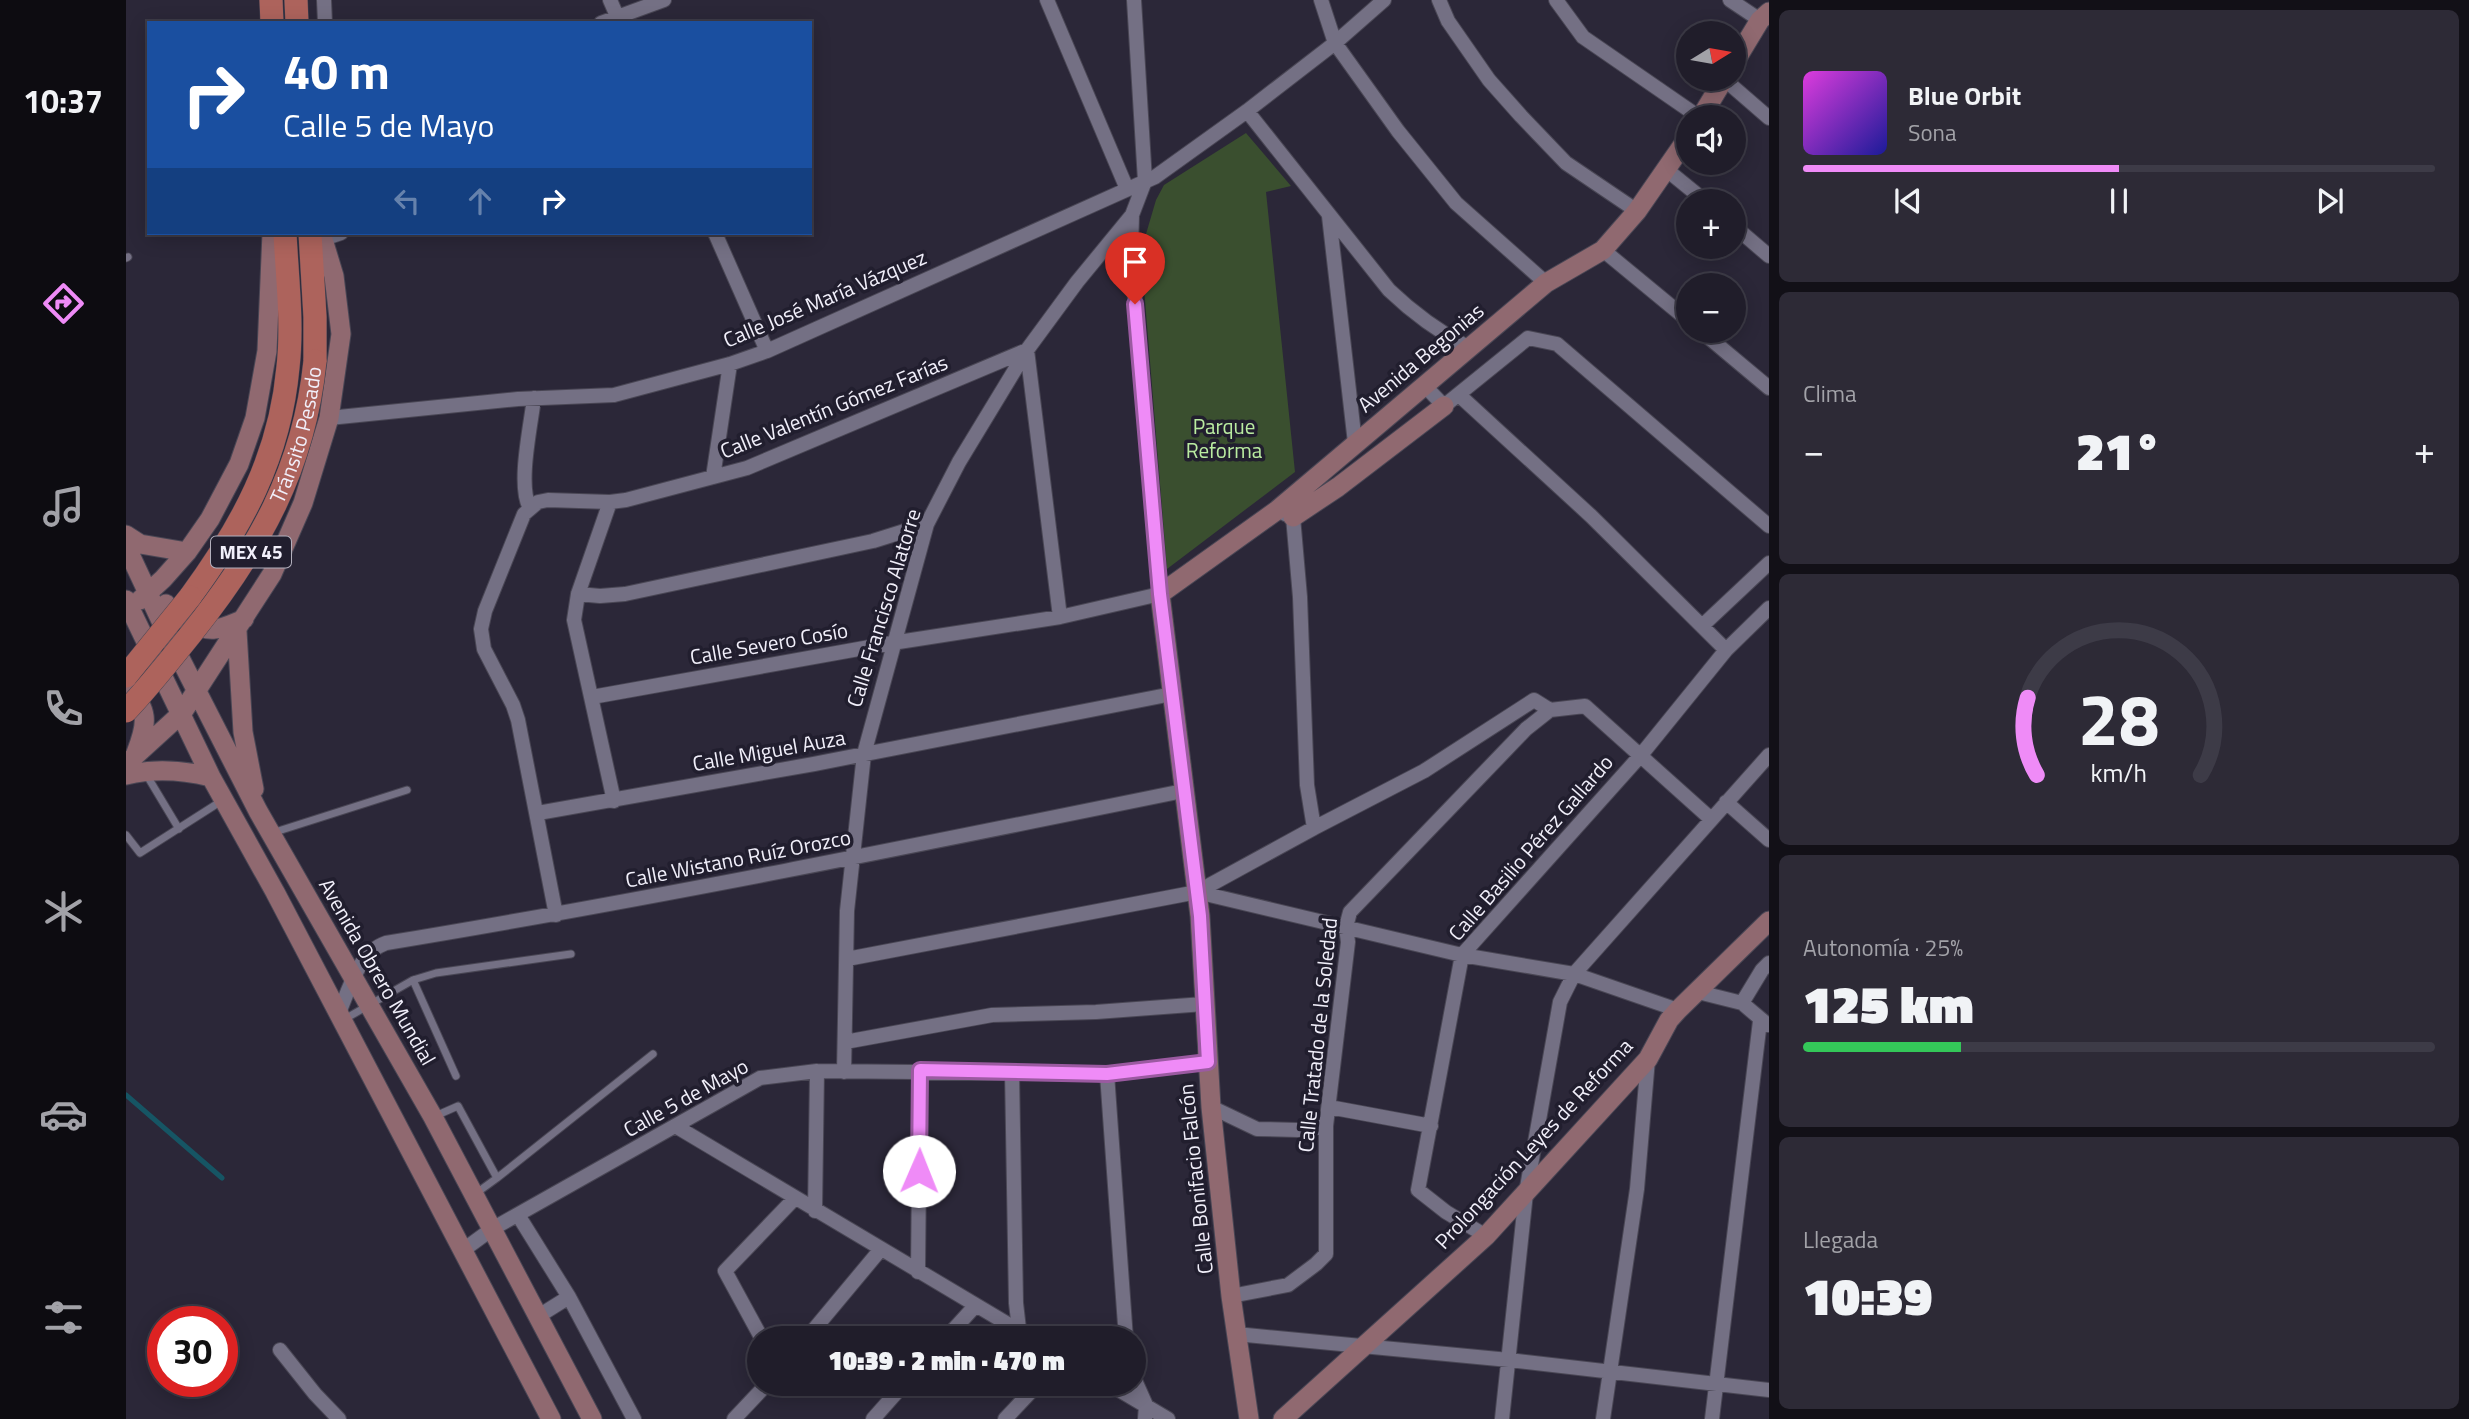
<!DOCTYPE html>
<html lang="es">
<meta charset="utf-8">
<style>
:root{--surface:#201d2a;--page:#2d2a36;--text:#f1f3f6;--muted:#a2a2a8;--line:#3d3b47;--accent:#ef8bf7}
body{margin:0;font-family:"Titillium Web",sans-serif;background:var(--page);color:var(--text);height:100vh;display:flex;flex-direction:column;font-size:26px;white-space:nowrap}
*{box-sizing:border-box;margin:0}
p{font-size:23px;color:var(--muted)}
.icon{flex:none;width:38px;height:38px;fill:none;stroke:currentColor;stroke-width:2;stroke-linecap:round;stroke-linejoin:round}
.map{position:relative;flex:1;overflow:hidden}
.side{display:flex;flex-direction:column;gap:10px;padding:10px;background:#121017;width:700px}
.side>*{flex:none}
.banner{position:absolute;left:21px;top:21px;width:665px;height:214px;border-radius:0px;box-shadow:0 4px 18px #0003,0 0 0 2px var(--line);background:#1a4fa0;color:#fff;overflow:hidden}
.needle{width:46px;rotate:79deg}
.controls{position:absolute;left:1550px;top:21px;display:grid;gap:14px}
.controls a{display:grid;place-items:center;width:70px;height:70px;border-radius:50%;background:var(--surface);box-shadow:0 4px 18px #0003,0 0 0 2px var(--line);font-size:35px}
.speed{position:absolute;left:21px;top:1306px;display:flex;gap:14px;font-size:35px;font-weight:700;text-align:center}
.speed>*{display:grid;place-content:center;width:91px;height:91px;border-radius:50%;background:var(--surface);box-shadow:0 4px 18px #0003,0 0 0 2px var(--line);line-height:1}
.speed .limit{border:10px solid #d22;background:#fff;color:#111}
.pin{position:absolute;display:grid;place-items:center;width:60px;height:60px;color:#fff;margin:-72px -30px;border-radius:50% 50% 50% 0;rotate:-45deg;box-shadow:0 0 7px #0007}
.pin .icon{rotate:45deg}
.me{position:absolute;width:77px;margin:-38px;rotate:1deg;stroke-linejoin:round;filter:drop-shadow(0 0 5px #0008)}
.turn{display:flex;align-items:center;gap:24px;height:147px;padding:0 21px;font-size:32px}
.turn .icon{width:91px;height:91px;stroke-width:2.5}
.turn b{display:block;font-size:49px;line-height:60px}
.lanes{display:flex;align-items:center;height:66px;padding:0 21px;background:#0003;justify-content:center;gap:35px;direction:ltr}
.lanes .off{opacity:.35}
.big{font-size:52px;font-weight:800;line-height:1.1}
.side .card{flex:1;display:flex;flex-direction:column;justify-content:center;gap:10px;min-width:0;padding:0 24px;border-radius:10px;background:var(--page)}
.side .dial{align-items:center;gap:0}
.dial svg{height:182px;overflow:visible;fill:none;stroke:var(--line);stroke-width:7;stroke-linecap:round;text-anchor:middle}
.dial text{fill:var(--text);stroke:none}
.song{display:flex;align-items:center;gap:21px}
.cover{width:84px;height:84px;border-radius:10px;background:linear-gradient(135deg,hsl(300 70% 55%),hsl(240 70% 35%))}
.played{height:7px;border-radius:4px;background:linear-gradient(90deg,var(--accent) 50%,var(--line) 50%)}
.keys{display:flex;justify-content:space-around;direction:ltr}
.heat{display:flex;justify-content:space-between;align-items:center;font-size:38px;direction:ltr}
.charge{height:10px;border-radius:5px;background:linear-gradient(90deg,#34c759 25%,var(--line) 0)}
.trip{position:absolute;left:621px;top:1326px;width:399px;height:70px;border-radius:35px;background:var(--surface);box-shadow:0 4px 18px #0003,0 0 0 2px var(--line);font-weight:800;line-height:70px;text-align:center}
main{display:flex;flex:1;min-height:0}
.dock{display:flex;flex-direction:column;width:126px;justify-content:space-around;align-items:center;background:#0d0c11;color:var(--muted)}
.dock .icon{width:49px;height:49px}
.dock .selected{color:var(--accent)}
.dock b{font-size:32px;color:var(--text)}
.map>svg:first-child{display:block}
.green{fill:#3a4f2f}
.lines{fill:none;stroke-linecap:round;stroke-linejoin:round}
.stream{stroke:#165564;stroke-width:5}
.lane-casing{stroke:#494654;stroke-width:9}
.street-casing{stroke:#494654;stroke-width:16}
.secondary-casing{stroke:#494654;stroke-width:21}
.primary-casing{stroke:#494654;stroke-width:24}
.lane{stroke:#747084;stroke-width:7}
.street{stroke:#747084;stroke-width:14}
.secondary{stroke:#906970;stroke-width:19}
.primary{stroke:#ad635c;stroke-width:23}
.primary-bridge-casing{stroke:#494654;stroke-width:24;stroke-linecap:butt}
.primary-bridge{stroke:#ad635c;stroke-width:23}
.route-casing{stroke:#9b5aa1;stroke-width:18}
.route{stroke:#ef8bf7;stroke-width:12}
.labels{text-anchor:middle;stroke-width:7;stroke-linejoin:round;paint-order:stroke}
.shield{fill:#211e2e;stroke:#b3b0bd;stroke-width:2}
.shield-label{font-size:19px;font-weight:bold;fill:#f1effa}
.street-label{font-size:21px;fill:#f1effa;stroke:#211e2e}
.park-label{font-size:21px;fill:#baeca1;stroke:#211e2e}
</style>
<main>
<nav class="dock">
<b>10:37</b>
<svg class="icon selected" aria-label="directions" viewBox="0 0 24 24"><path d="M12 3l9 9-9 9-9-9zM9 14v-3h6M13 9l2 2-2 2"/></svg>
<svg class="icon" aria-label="music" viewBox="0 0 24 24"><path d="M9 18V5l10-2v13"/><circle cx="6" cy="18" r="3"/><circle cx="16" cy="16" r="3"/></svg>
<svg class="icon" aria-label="phone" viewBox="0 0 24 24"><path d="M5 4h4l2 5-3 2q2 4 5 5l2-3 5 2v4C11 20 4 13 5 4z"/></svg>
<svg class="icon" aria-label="climate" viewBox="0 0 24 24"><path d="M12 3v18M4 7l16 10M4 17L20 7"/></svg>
<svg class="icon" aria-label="car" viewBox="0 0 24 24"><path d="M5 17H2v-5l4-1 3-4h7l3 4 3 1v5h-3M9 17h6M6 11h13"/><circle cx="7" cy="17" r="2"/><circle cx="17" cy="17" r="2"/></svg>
<svg class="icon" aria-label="filters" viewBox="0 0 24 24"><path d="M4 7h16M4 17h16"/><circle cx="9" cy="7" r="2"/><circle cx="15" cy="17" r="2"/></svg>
</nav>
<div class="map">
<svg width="1643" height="1419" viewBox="0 0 1643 1419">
<rect width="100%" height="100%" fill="#2b2738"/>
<path class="green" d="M1120,133l45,53 -25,6 29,280 -128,97 -26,-318 15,-51 8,-15z"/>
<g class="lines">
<path class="stream" d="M0,1095l96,83"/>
<g class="lane-casing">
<path id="lane" d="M0,258l2,-1
M20,774l33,55
M146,833l135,-43
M0,835l14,18 83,-53
M287,980l43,96
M217,1020l70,-40 23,-7 135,-19
M307,1117l25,-11 39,72 -22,16
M371,1178l156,-124"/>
</g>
<g class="street-casing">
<path id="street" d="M198,0l1,23
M484,0l10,23
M921,0l80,189
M1195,0l14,43 63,88 58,72 90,80
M1313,0l9,21 41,59 32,36 45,47 71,48
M1430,0l27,37 116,80
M1604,0l30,20
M475,23l63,-23
M1598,79l45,39
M1121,111l142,179c25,24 50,42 80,58
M1541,170l38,31
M1203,216l26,227
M1608,226l35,30
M589,233l52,118
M197,239l18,-6
M1477,250l86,71
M1575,331l68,57
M1298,385l20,21 84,-68 29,6 212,182
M1333,395l132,121 135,134
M203,418l189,-19 96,-4 116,-31 37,-13 388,-174 92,-66 88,-68 49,-43
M587,477l17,-113
M484,502l-32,92 -4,26 40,181
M404,508c-13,-22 1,-83 4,-110
M452,594l22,2 25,-2 248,-53 54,-17
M1576,626l67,-63
M466,697l300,-54 168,-26 100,-23 -29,-342 1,-37 13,-34 -11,-181
M1424,710l35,-4 126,113
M1600,802l43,38
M412,813l276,-49 358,-70
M1188,828l110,-57 110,-71 16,10
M1071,892l265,63 112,19 104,36
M430,915l-38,-195 -5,-15 -29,-56 -3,-20 4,-18 39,-97 14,-12 10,-2 62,2 16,-2 121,-32 280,-118 33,267
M721,959l350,-67 117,-64 -7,-43 -7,-188 -7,-80 -8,-3
M1572,992l44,11 26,22
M1616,1003l20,-33 7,-7
M213,1013c10,-24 20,-61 47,-70 267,-44 532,-98 797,-152
M719,1042l147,-27 104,-3 108,-8
M718,1072l3,-161 17,-157 63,-230 32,-62 68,-112 50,-68 55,-67
M886,1072l4,231 3,26
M981,1074l19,265
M1085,1107l46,22 41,1 28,-4
M1203,1107l102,19
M551,1127l356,212
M689,1211l2,-140
M392,1215l51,82 65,122
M1360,1236l-40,-24 -28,-22 44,-235 179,-200 85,-105 43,-42
M336,1251l30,-22 268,-151 57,-7 290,3 101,-12
M792,1272l2,-201
M1105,1296l57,-11 28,-21 10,-10v-128l22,-184 -2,-15 4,-15 176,-183 24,-19
M411,1317l32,-20
M1110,1334l273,26 260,30
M636,1339l-37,-68 70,-73
M680,1339l75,-90
M819,1339l31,-34
M154,1350l35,44 24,25
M1008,1378l12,27 -1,14
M983,1384l59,35
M608,1419l33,-35
M747,1419l31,-35
M879,1419l33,-35
M1376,1419l24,-226 34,-191 14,-28 195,-219
M1477,1419l34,-230 11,-130
M1586,1419l48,-398"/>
</g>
<g class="secondary-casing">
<path id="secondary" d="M1608,63l26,-43 9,-8
M1575,117l23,-38
M1167,517l45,-30 106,-81
M0,535l14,9 47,8
M0,546l35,75 97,190 175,306 159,302
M0,600l85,177 64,115 276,527
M14,600l23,-21 24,-27 23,-33 29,-55 16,-46 12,-67 5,-118
M40,604c5,8 13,13 21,17 24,14 33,8 57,-2
M111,631l6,101 11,57
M0,684c23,26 22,38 10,69
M0,764l56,-51 90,-139 31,-71 26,-85 12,-84 -7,-58 -13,-43
M0,775c29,-7 56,-5 85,2
M1123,1419l-18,-123 -20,-189 -11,-191 -40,-322 116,-83 270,-228 57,-33 34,-39 52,-75
M1157,1419l203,-183 162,-177 21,-39 9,-10 91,-89"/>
</g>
<g class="primary-casing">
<path id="primary" d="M145,0l1,23
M170,0l1,23
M184,233l5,84v44
M64,597c52,-71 90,-140 98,-230 5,-44 -1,-90 -3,-134"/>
</g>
<use href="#lane" class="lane"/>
<use href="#street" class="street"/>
<use href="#secondary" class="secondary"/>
<use href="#primary" class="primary"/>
<g class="primary-bridge-casing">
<g id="primary-bridge">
<path d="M0,676l64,-79"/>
<path id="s1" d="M0,711c23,-24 44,-51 65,-77 67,-84 113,-164 124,-273"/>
</g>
</g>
<use href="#primary-bridge" class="primary-bridge"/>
</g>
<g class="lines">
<g class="route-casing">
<path id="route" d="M793,1171l1,-101 187,4 101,-12 -8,-146 -40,-322 -25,-290"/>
</g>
<use href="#route" class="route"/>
</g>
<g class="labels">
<rect class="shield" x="85" y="536.5" width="80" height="31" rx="5"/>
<g class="shield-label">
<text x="125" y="559">MEX 45</text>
</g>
<g class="street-label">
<text transform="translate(699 299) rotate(-23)" y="7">Calle José María Vázquez</text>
<text transform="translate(1295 358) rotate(-40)" y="7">Avenida Begonias</text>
<text transform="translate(708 407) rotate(-22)" y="7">Calle Valentín Gómez Farías</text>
<text dy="7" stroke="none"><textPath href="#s1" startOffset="329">Tránsito Pesado</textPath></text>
<text transform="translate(758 608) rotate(-73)" y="7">Calle Francisco Alatorre</text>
<text transform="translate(643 644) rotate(-10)" y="7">Calle Severo Cosío</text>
<text transform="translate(643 751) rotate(-10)" y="7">Calle Miguel Auza</text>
<text transform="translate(1405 848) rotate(-49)" y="7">Calle Basilio Pérez Gallardo</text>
<text transform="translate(612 859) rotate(-11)" y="7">Calle Wistano Ruíz Orozco</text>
<text transform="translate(251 972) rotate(60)" y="7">Avenida Obrero Mundial</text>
<text transform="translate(1192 1035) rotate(-84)" y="7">Calle Tratado de la Soledad</text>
<text transform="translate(560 1098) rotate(-29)" y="7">Calle 5 de Mayo</text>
<text transform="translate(1408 1144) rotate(-47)" y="7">Prolongación Leyes de Reforma</text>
<text transform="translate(1070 1179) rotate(-96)" y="7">Calle Bonifacio Falcón</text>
</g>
<g class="park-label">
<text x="1098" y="434">Parque<tspan x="1098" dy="24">Reforma</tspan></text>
</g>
</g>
</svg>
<div class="controls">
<a><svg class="needle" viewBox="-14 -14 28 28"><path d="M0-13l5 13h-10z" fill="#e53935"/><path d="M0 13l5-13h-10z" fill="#a2a2a8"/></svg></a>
<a><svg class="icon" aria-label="sound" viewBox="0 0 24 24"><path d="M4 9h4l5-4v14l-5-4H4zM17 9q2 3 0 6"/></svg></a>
<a>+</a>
<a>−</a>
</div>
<div class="speed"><div class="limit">30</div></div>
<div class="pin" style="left:1009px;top:304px;background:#d93025"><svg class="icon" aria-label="arrive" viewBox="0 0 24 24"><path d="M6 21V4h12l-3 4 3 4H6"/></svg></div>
<svg class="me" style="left:793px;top:1171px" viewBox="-20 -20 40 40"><circle r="19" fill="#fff"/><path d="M0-13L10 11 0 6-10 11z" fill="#ef8bf7"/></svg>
<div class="trip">10:39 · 2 min · 470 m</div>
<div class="banner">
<div class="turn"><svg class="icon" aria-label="right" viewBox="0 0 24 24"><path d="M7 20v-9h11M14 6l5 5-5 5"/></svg><div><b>40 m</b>Calle 5 de Mayo</div></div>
<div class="lanes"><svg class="icon off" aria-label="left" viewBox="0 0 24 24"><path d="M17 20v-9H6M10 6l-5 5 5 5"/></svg><svg class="icon off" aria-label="ahead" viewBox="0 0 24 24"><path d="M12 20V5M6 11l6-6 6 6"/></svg><svg class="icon" aria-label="right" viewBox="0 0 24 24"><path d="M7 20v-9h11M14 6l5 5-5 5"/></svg></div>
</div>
</div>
<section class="side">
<div class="card">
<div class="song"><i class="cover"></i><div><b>Blue Orbit</b><p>Sona</p></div></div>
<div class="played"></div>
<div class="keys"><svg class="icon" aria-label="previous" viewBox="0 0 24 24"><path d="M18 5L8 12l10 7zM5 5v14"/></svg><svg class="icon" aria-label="pause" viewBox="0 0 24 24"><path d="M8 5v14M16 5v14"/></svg><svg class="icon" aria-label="next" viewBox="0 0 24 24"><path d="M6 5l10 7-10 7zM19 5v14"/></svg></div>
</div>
<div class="card"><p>Clima</p>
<div class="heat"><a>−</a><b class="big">21°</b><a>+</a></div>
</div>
<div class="card dial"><svg viewBox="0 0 100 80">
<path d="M14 69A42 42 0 1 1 86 69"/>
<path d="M14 69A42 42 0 0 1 10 35" stroke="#ef8bf7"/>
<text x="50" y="56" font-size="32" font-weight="700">28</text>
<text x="50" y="72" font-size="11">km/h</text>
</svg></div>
<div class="card"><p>Autonomía · 25%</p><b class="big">125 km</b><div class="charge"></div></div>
<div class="card"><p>Llegada</p><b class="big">10:39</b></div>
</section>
</main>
